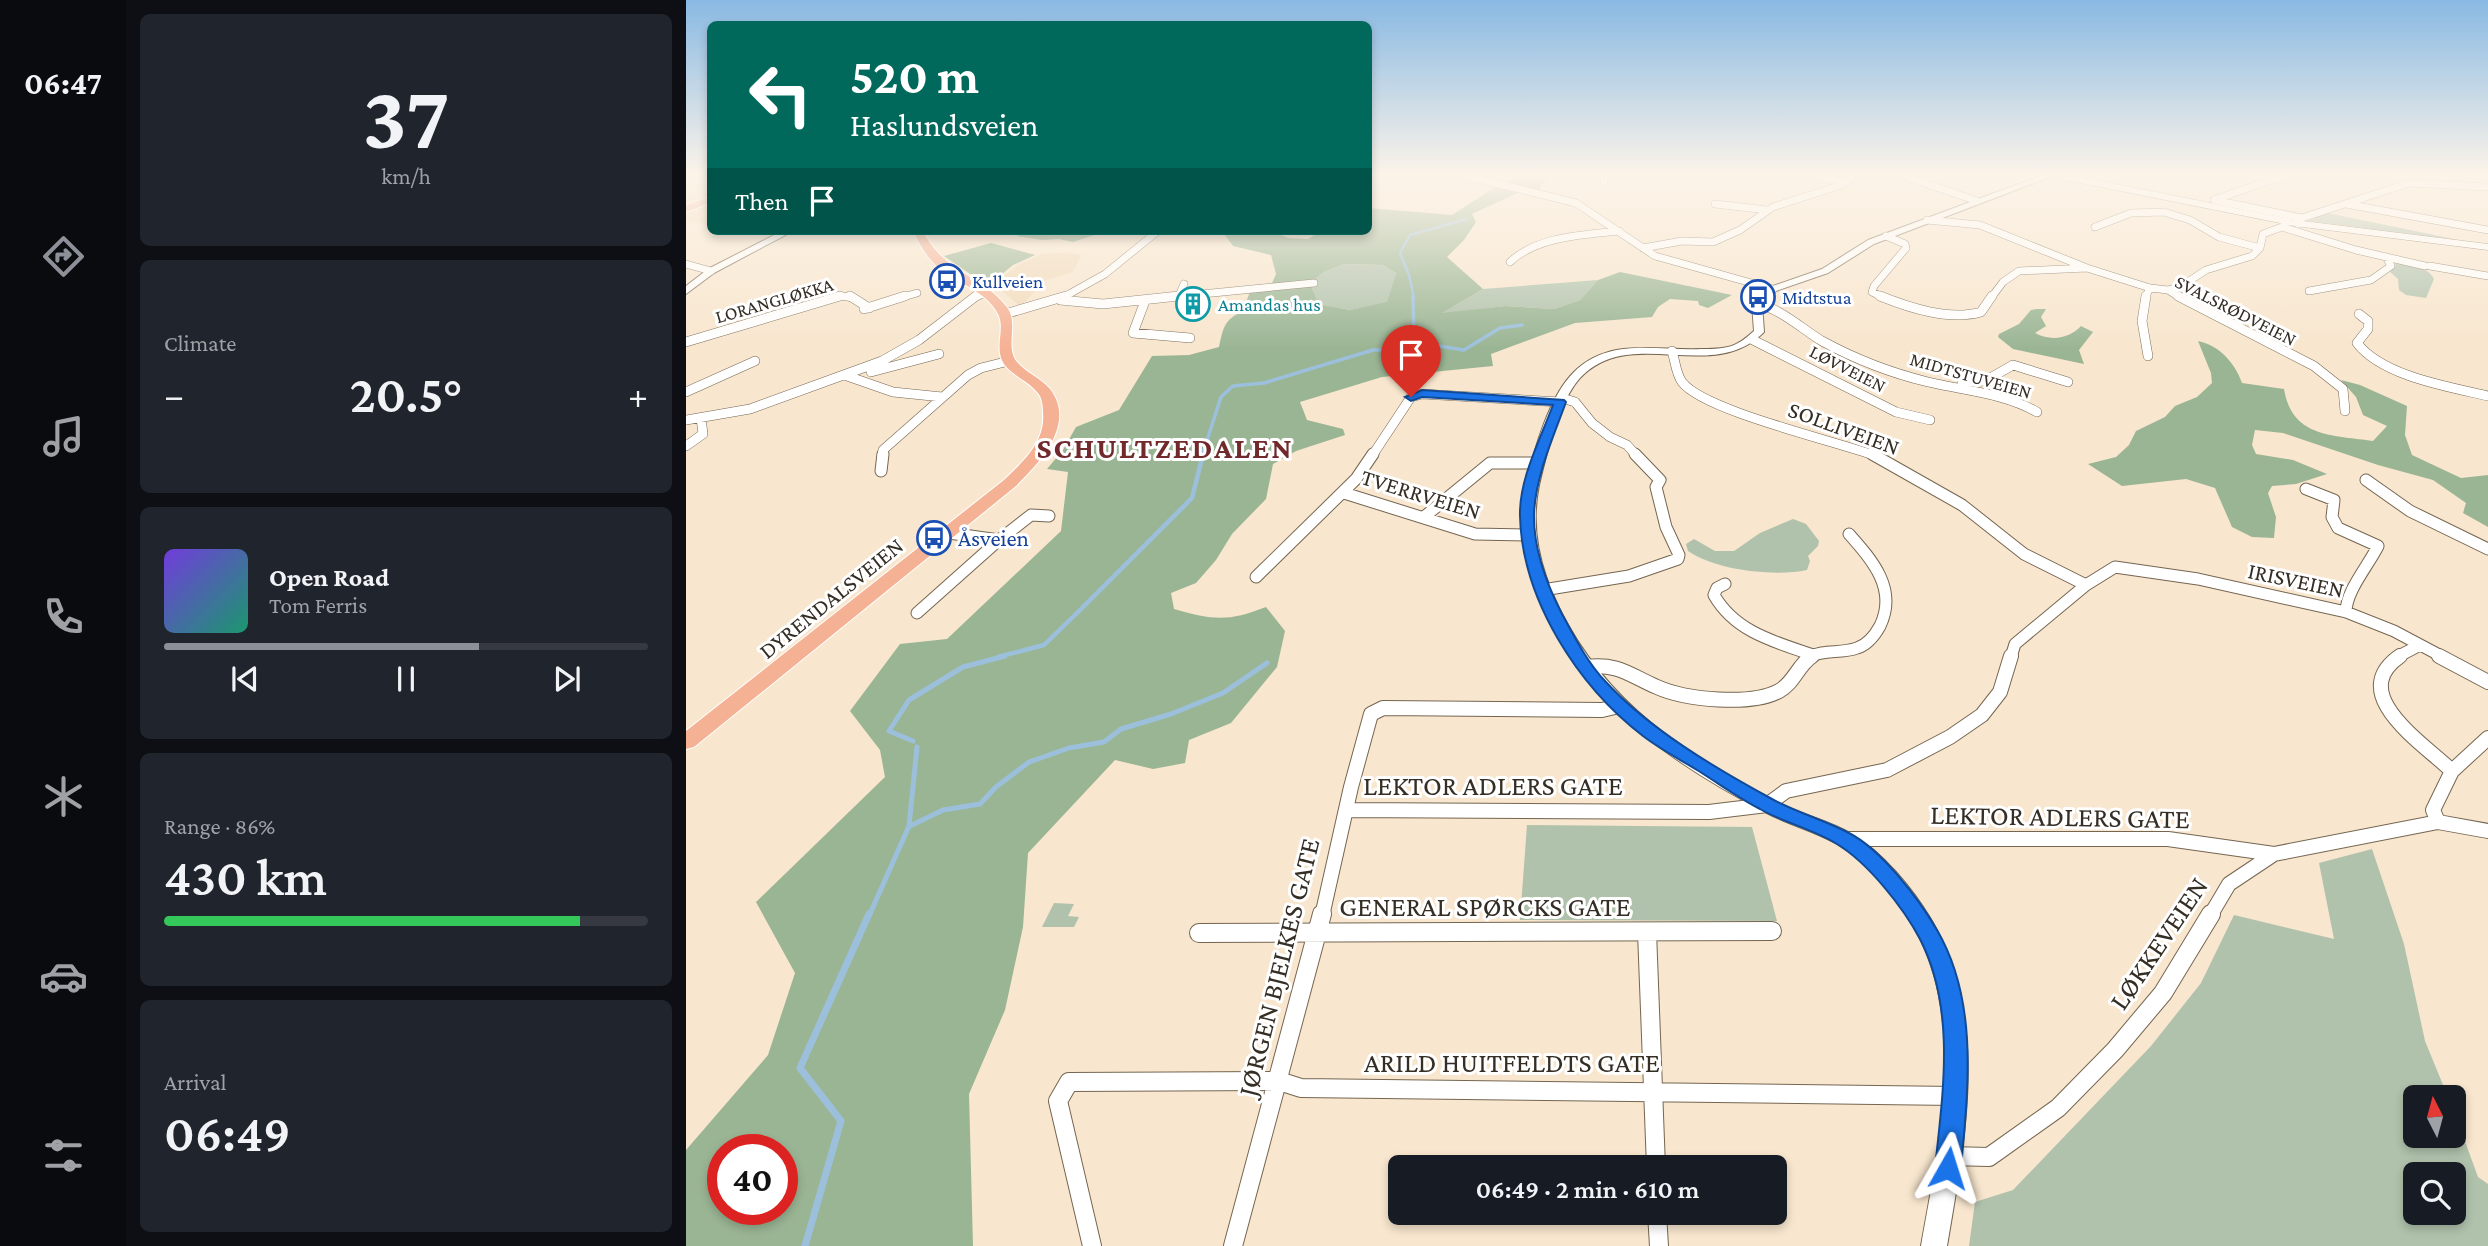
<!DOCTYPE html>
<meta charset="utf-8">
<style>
:root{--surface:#171b24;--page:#20242c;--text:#f1f3f6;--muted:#9ea1a6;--line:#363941;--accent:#8c9099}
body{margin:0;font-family:"Crimson Pro",serif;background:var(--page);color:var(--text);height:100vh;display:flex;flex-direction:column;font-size:26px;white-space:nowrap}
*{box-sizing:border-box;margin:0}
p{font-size:23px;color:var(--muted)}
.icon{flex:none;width:38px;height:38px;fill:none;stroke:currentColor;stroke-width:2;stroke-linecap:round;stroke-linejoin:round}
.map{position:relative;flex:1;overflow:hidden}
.panel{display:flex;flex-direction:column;gap:14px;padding:14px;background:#0d0f14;width:560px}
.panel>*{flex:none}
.hud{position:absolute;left:21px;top:21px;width:665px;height:214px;border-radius:10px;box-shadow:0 4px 10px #0003;background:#00695c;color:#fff;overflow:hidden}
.needle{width:46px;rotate:354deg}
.tools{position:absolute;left:1717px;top:1085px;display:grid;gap:14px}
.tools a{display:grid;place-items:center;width:63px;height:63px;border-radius:10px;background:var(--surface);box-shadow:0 4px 10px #0003;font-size:35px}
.speed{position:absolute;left:21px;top:1134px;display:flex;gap:14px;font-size:35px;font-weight:700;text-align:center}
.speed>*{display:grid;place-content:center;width:91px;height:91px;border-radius:50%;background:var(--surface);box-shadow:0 4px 10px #0003;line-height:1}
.speed .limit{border:10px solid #d22;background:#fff;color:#111}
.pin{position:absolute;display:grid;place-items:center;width:60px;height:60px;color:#fff;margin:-72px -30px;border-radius:50% 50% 50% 0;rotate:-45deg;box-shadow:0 0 7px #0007}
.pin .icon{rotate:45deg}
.me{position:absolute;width:77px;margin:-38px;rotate:6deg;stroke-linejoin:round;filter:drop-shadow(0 0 5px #0008)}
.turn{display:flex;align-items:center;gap:24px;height:147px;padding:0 28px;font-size:32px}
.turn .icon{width:91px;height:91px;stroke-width:2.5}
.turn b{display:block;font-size:49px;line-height:60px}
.then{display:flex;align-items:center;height:66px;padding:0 28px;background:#0003;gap:14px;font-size:26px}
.big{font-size:52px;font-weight:600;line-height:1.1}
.panel .card{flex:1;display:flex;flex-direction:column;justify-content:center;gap:10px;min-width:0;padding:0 24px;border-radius:10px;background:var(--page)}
.panel .dial{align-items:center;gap:0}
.dial b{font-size:91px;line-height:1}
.song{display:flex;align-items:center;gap:21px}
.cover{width:84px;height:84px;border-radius:10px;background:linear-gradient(135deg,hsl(260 70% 55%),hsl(160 70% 35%))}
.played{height:7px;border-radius:4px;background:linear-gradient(90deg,var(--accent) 65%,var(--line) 65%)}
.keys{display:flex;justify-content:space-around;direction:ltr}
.heat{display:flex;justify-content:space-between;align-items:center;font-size:38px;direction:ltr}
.charge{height:10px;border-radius:5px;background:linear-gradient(90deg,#34c759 86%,var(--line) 0)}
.trip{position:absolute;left:702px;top:1155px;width:399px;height:70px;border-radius:10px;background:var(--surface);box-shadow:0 4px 10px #0003;font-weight:600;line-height:70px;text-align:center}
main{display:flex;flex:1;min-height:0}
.tabs{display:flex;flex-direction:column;width:126px;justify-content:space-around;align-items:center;background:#090b0e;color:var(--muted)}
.tabs .icon{width:49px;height:49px}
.tabs .current{color:var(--accent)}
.tabs b{font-size:32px;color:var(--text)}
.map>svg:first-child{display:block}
.built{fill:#f1dbbc}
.green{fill:#b0c2ac;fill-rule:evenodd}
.forest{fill:#9ab594;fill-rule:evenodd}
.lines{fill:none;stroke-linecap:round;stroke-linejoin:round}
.stream-far4{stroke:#9cc0dc;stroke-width:2.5}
.stream-far3{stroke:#9cc0dc;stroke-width:3.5}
.stream-far2{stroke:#9cc0dc;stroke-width:4.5}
.stream-far1{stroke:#9cc0dc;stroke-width:5}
.stream{stroke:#9cc0dc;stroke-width:7}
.minor-far4-casing{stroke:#756651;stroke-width:8}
.minor-far3-casing{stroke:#756651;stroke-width:10}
.minor-far2-casing{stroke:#756651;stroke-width:13}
.minor-far1-casing{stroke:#756651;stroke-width:16}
.minor-casing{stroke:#756651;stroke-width:20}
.tertiary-casing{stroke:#756651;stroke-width:2}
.secondary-casing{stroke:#756651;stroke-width:1}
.primary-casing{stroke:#fff;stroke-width:2}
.minor-far4{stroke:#fff;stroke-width:7}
.minor-far3{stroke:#fff;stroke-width:9}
.minor-far2{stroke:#fff;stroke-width:11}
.minor-far1{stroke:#fff;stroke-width:14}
.minor{stroke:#fff;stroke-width:18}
.tertiary{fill:#fff;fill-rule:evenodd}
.secondary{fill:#fff;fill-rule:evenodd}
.primary{fill:#f5b194;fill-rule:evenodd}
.route{fill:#1a73e8;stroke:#114b97;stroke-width:2}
.labels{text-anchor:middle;stroke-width:6;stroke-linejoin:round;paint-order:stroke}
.far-transit-label{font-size:19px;fill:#164399;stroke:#fff;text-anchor:start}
.far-street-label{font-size:19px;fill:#352e25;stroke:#fff}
.far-culture-label{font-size:19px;fill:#0d838f;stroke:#fff;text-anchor:start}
.street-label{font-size:23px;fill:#352e25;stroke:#fff}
.transit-label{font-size:23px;fill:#164399;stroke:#fff;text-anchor:start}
.near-street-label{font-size:28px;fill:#352e25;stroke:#fff}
.district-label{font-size:30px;font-weight:bold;letter-spacing:2px;fill:#702a2c;stroke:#fff}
</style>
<main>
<nav class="tabs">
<b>06:47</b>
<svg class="icon current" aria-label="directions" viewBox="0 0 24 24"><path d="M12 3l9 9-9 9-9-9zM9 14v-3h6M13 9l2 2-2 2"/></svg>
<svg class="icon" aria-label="music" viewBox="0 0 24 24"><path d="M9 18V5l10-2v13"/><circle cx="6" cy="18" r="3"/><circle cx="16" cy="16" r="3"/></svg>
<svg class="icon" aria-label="phone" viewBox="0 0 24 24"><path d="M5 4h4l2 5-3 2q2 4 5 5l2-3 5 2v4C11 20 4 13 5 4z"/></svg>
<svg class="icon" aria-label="climate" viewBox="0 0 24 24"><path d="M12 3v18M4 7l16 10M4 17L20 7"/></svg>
<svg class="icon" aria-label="car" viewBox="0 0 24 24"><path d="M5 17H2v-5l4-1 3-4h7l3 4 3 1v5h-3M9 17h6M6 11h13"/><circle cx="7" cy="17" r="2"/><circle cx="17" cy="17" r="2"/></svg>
<svg class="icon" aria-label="filters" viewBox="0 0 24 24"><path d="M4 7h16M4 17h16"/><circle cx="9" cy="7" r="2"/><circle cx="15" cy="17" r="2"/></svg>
</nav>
<section class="panel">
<div class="card dial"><b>37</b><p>km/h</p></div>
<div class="card"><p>Climate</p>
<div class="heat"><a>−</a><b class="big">20.5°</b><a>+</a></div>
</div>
<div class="card">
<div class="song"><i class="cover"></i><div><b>Open Road</b><p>Tom Ferris</p></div></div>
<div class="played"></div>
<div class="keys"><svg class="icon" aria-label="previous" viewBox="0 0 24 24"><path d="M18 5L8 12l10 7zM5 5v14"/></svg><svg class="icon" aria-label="pause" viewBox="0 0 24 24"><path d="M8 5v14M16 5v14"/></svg><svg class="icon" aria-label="next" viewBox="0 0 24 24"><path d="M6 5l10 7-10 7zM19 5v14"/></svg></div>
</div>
<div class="card"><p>Range · 86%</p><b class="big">430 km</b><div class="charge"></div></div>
<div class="card"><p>Arrival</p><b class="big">06:49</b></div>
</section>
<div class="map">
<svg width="1802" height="1246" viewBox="0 0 1802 1246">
<rect width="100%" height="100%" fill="#f8e6ce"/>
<path class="built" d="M0,174h24v51l-24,-4z
M380,253l15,2 -8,17 -30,9 -22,26 -27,-23 24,-19 24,-11z"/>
<path class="green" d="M1641,213l132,27 -151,-19z
M1706,260c15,4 34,4 42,19l-8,19 -20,-3 -7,-5 -1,-11 -8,-7 6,-8z
M658,264l39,1 13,8 -9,30 -37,7 -31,-6 -9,-21 14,-11z
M912,280l-18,20 -26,9 -49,-3 -65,8 43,-25z
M1107,519l13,5 13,17 -1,5 -10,10 2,5 -3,9c-33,7 -92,0 -119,-19l-2,-7 8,-5 21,12h19l26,-18z
M841,825l225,2 25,94 -257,-1z
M1686,849l32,95 21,97 23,56h-33v39h39v-25l24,66 10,7v62h-519l6,-44 38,-12 138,-144 50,-63 33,-68 100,24 -15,-76zM1729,1174h39v39h-39z
M368,903l20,1 -6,12 11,1 -5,10h-32z"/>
<path class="forest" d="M841,174h27l-14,12v6h-20l-48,22 4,8 -12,18 -17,17 36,32 -41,24 63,-7 49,3 26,-9 18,-20 22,-8 112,23 -24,13 -9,-3 -1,-4 -28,-2 -12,8 -6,10 -77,6 -84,31 2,12 -111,11 -82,25 7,18 36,9 2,6 -49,16 -23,13 -7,35 -34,35 -16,26 -20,23 -25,10 3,16c39,11 54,13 92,-2l19,24 -8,36 -46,56 -42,17 -4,23 -32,6 -38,-9 -87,93 -5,74 -18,83 -36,84 4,152h-287v-96l82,-95 27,-82 -39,-71 129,-125 -5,-27 -30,-39 50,-67 47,-5 114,-108 7,-59 -21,-3 16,-19 13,-23 43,-17 33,-54 37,-1 30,-8c4,-18 5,-28 23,-35l8,-20 22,-9 4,-9 -5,-19 -38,-9 -11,-15h47l20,7 19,1 13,-8h47l1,-23 83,7 40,-26zM658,264l39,1 13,8 -9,29 -37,8 -31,-6 -9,-21 14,-11zM37,1150h59v59h-59z
M340,231h81l-34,11 -14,-3 -17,1 -25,-4z
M305,243l44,12 -22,10 -22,18 -12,-3 -35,-24z
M1351,309h9l-5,8 5,9 -11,7c17,9 35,5 46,-7l12,6 -14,18 5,14 -71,-15 -15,-12 1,-3 20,-10 12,-14z
M1512,341c21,4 37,22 44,42l42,6c8,49 49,46 89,52l14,-15 -24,-11 -7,-18 -15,-17 19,5 47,21 -2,29 7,20 49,23 27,-3v52l-25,-14 3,-10 -33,-23 -55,-15 -95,-32 -28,-3 -3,15 4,9 37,6 34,14 -31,10 -24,2 -4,7 8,24 -2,21 -22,-1 -20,-10 -17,-39 -29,-9 -64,7 -34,-22 28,-7 13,-12 7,-14 29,-14 10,-11 22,-9 15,-14 -1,-10z"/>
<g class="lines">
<path class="stream-far4" d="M841,182l11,-8
M728,298l-5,-23 -9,-22 10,-18 57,-16"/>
<path class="stream-far3" d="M727,296l1,45
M516,456l19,-59 12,-11 31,-3 109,-33h26l15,-8 50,8 36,-22 22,-3"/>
<path class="stream-far2" d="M312,657l46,-12 34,-33 114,-114 11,-44"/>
<path class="stream-far1" d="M227,741l-24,-10 20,-31 54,-33 42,-11
M224,826l33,-16 37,-6 16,-17 33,-25 40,-14 35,-6 17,-13 50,-15 52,-21 44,-30
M183,916l40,-90 8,-79"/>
<path class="stream" d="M119,1246l36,-125 -41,-53 69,-154"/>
<g class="minor-far4-casing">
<path id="minor-far4" d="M772,174l118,29 79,53 118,33
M917,174l1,8
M1124,174l33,8
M1212,174l79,27
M1602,174l-74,26 88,18 -4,6
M1029,204l52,6
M1660,204l142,26
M1616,218l107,-35 79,4
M1241,220l53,5 107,43 63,20 18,2 13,8
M1409,227l36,-14 33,-1 26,8 29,17 41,11
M1596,227l74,23 69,16
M957,248l39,-7 31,1 27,-12 33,-23 71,-23 11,-10
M824,262c27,-26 74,-27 109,-31
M0,264l25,7
M1744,266l58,10
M1482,290l12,-3 26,-17 46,-14 8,-8 3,-14 19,-7 5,-5
M1623,291l62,-11 20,-14 -5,-9
M148,298l8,-2 11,2
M214,298l17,-5
M288,298l11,-5
M376,298l43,-24 53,-43
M475,298l153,-15
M492,298l6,-14
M1199,298l-13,-6 2,-6 32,-38 -1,-4 -19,-8
M1305,298l12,-16 16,-11 68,-3
M1459,298l5,-10"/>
</g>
<g class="minor-far3-casing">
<path id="minor-far3" d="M164,296l19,12
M1194,296c30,12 69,25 101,16l11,-16
M1460,296l-4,25 6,35
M1492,296l136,70 29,23 2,22
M374,300l43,4 76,-8
M459,301l-12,32 57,5
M1071,304c23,4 45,25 65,37 33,18 69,32 106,41 38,9 75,11 109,30
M178,309l41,-13
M319,314l61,-18
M1673,314l9,7v8l-11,14c25,33 92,44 131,53
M1067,340l143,72 34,8
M0,342l154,-46
M986,351c3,9 4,23 10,31 22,29 154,59 194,74
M185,372l68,-18
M161,376l46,16 49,5
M1276,382l23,-1 28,-16 55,17
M0,392l69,-31
M876,398l13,4 17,21 18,14 17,8 10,11
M0,420l64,-11 132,-48 37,-21 57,-44
M0,446l17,-12 -2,-16
M196,456l1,-6 85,-75 13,-7 28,-7
M686,456l39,-59 11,-3 138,8"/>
</g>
<g class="minor-far2-casing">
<path id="minor-far2" d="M1186,454l90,51 62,49 62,31
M195,471l2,-17
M1680,480l44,31 78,38
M1620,489l28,11 -2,17 6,11 40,18c-10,20 -32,45 -32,66
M658,493l131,41 53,1
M738,517l66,-54h47
M313,540l32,-25 18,1
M570,577l100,-98 17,-25
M1039,584l-8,4 -3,7c21,37 61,47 99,60
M857,590l86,-14 49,-17 1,-4 -13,-28 -10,-40 4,-7 -25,-26
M231,613l82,-73 -50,-7
M1123,657c15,-8 32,-3 48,-9 10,-3 18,-13 23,-22 18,-37 -8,-66 -31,-92
M1325,657l4,-13 71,-59 29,-18 83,12 148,33 48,19 49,26
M1711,657l23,-12"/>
</g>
<g class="minor-far1-casing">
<path id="minor-far1" d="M1714,656c-55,38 23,87 52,115
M1753,656l49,26
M900,667c33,-4 43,8 71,20 29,13 94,19 122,4 15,-8 19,-26 33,-35
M660,810l363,2 58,-7 19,-14 101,-21 63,-33 32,-22 18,-23 11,-36
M1752,822l-5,-12 19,-39 36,-33
M1159,839h323l106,15
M636,916l29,-129 20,-73 12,-6 219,2 17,-4
M1524,916l19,-32 45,-30 164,-32 50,9"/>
</g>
<g class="minor-casing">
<path id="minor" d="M961,932l9,235
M513,933l573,-2
M1263,1156l40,1 69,-49 57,-58 48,-57 48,-79
M971,1213l2,33
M406,1246l-34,-145 11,-19 210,-1 22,7 654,8
M547,1246l89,-332"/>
</g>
<g class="tertiary-casing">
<path id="tertiary" d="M1357,175l7,2 -176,67 -46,29 -52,18 -14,13 2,28c-52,53 -133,-8 -184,46 -21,23 -34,77 -41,107 -9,44 1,83 20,123 48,97 127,147 220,195 23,12 49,17 71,30 33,19 63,56 82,88 57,99 33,219 15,325h-26c17,-96 46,-222 -4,-313 -18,-33 -47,-70 -80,-89 -22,-13 -48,-19 -70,-31 -92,-48 -172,-102 -219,-196 -22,-44 -33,-86 -21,-135 7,-33 23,-87 47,-110 36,-35 82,-21 127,-23 12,0 27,0 37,-6 6,-3 11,-8 16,-12l-2,-27 7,-10 11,-7 52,-18 46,-29z
M96,231h11l-79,42 -28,21v-8l22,-17z"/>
</g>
<g class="secondary-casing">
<path id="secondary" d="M1350,174h30l229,46 193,24v6l-193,-24z"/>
</g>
<g class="primary-casing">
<path id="primary" d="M24,197v6l-24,9v-7z
M227,231h10c22,43 56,42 83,75 14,17 -2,40 11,56 9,11 24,16 33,27 27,35 -11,74 -34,97l-322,261 -8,2v-18l318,-251c20,-19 42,-39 39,-68 0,-7 -1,-15 -6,-20 -9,-11 -24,-16 -33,-28 -11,-17 3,-36 -7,-52 -12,-21 -38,-28 -56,-42 -13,-11 -21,-24 -28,-39z"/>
</g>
<use href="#minor-far4" class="minor-far4"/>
<use href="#minor-far3" class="minor-far3"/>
<use href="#minor-far2" class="minor-far2"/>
<use href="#minor-far1" class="minor-far1"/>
<use href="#minor" class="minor"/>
<use href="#tertiary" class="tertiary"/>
<use href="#secondary" class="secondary"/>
<use href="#primary" class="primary"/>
</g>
<linearGradient id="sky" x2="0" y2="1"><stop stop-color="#89b9e3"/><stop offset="0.5" stop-color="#fcf4e9"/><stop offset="1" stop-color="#fcf4e9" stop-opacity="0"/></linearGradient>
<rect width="1802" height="349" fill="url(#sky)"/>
<path class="route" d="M736,390l142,10 2,2c-13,36 -30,73 -32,111 -1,36 12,70 28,101 12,22 25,48 43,67 44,48 110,87 167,118 25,14 53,21 77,34 33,17 70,66 88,97 42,72 31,159 24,238l-4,8 -9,4 -9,-4 -4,-8c8,-76 21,-159 -15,-229 -17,-32 -52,-76 -83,-95 -24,-15 -53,-21 -77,-35 -22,-11 -42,-26 -63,-39 -18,-11 -37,-21 -54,-34 -65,-50 -121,-136 -123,-220 -1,-37 20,-76 33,-111l-131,-8 -11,4 -6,-4z"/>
<defs>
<g id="bus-ring" transform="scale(1.75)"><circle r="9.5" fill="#fff" stroke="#1a4fb4" stroke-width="1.5"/><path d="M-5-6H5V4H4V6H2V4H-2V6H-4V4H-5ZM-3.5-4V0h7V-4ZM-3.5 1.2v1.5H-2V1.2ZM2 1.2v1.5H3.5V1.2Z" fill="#1a4fb4"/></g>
<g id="building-ring" transform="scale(1.75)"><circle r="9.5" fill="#fff" stroke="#0f9aa8" stroke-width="1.5"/><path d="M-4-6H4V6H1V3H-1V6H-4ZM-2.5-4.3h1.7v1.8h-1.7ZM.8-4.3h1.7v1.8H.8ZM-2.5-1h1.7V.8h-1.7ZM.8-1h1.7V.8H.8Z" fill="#0f9aa8"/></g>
</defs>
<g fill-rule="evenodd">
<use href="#bus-ring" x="261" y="281"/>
<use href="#bus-ring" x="1072" y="297"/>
<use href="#building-ring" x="507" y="304"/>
<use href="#bus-ring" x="248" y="538"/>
</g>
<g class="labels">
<g class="far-transit-label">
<text x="286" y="288">Kullveien</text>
<text x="1096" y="304">Midtstua</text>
</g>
<g class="far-street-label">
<text transform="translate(88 300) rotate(-16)" y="7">LORANGLØKKA</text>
<text transform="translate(1550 310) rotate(27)" y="7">SVALSRØDVEIEN</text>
<text transform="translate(1162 368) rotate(27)" y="7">LØVVEIEN</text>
<text transform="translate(1285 375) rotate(16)" y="7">MIDTSTUVEIEN</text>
</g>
<g class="far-culture-label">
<text x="532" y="311">Amandas hus</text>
</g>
<g class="street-label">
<text transform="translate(1158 428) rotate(20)" y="8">SOLLIVEIEN</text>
<text transform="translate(735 494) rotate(17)" y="8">TVERRVEIEN</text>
<text transform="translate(1610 580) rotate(12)" y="8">IRISVEIEN</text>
<text transform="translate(145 598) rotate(-39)" y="8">DYRENDALSVEIEN</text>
</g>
<g class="transit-label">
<text x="272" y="546">Åsveien</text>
</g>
<g class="near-street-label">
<text x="807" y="795">LEKTOR ADLERS GATE</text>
<text transform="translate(1374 816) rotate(1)" y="10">LEKTOR ADLERS GATE</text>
<text x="799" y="916">GENERAL SPØRCKS GATE</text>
<text transform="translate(1472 943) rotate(-56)" y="10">LØKKEVEIEN</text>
<text transform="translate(592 967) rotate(-76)" y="10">JØRGEN BJELKES GATE</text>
<text x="826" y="1072">ARILD HUITFELDTS GATE</text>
</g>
<g class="district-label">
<text x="479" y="458">SCHULTZEDALEN</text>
</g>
</g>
</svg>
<div class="tools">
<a><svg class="needle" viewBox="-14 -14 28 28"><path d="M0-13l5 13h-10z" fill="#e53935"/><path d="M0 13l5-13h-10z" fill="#9ea1a6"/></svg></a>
<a><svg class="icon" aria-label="search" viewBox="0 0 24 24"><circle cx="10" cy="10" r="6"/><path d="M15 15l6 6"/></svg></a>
</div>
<div class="speed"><div class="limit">40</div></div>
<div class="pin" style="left:725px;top:397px;background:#d93025"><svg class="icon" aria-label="arrive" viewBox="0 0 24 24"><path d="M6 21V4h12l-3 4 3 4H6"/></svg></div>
<svg class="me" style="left:1262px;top:1168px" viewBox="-20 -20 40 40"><path d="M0-17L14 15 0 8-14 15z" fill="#1a73e8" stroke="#fff" stroke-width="4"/></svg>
<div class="trip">06:49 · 2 min · 610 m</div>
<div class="hud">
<div class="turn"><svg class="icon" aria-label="left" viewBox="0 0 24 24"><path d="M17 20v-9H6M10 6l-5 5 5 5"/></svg><div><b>520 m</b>Haslundsveien</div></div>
<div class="then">Then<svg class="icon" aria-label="arrive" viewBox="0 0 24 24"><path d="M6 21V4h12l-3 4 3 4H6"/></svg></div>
</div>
</div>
</main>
